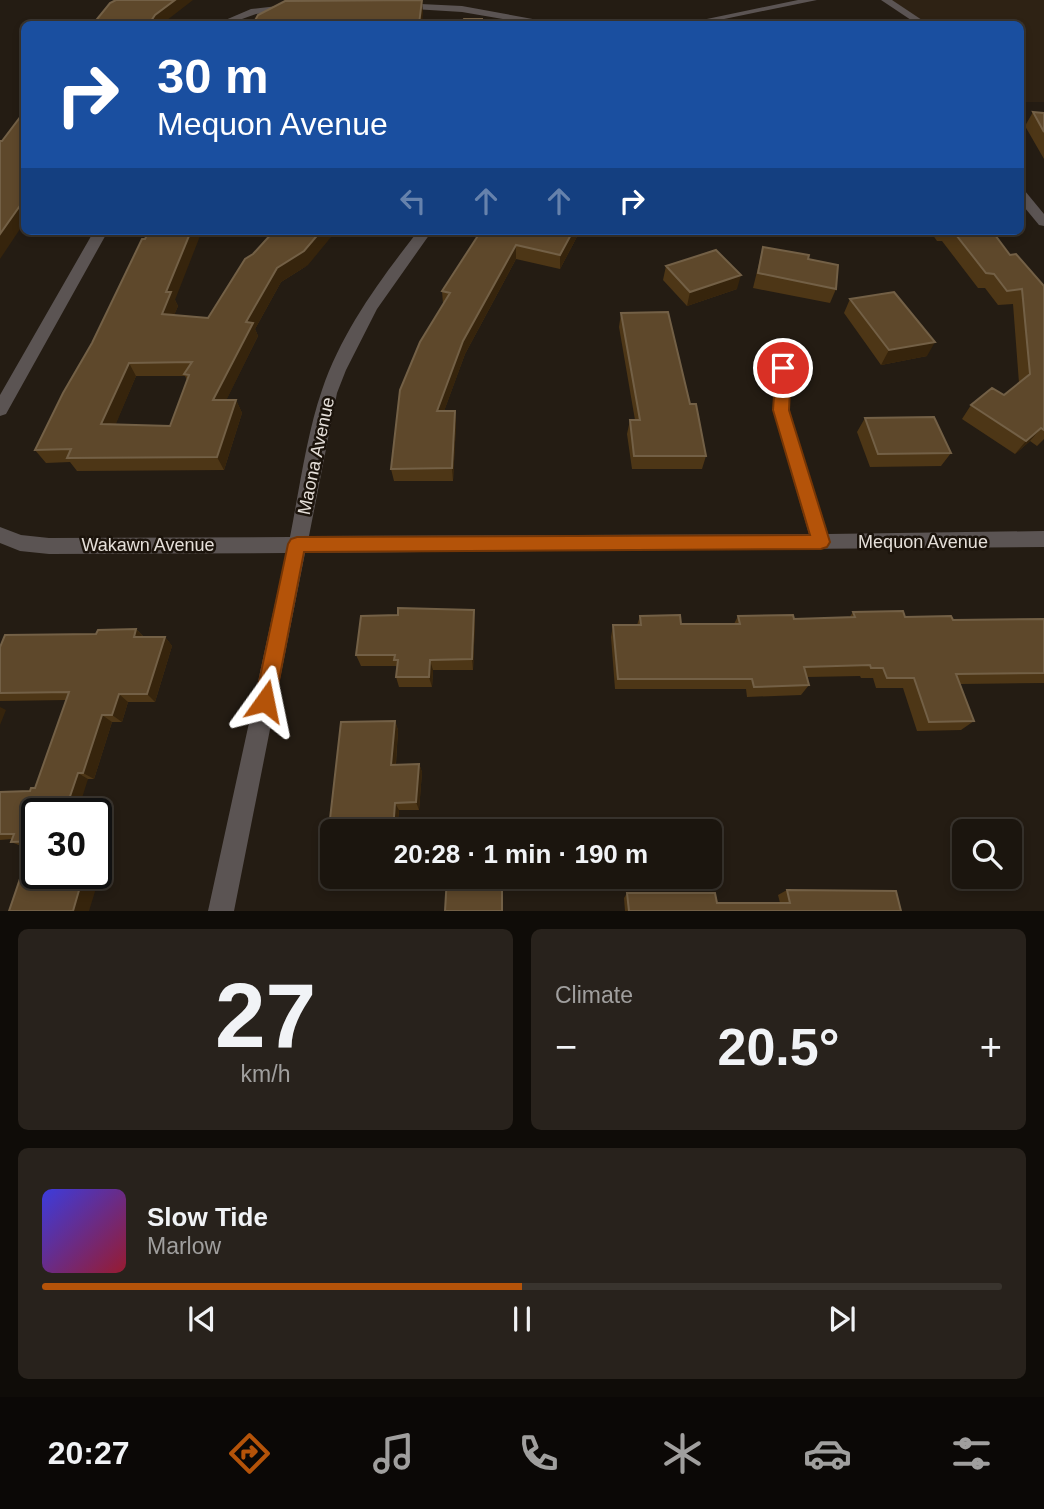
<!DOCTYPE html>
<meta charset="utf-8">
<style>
:root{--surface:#1b150e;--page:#28221c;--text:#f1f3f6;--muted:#a09f9e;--line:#39342e;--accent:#b45309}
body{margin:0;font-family:Helvetica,sans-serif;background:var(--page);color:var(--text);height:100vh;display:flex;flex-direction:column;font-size:26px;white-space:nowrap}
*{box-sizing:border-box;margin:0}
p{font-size:23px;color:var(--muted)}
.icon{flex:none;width:38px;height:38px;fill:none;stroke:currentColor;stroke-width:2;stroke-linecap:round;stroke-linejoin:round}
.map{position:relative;height:911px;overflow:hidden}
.side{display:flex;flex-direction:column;gap:18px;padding:18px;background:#0f0c08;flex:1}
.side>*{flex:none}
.guide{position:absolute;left:21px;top:21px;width:1003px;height:214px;border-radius:10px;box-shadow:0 4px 10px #0003,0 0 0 2px var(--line);background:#1a4fa0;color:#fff;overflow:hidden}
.tools{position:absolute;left:952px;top:819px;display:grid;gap:14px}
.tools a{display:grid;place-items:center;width:70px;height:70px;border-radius:10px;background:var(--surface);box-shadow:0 4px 10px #0003,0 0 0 2px var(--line);font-size:35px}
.speed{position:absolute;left:21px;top:798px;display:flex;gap:14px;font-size:35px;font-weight:700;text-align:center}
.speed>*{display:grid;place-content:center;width:91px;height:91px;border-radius:50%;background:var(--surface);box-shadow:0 4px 10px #0003,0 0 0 2px var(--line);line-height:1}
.speed .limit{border:4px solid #111;border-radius:10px;background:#fff;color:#111}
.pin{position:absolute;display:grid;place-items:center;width:60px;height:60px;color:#fff;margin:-30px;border:4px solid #fff;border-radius:50%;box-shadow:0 2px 7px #0007}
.me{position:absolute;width:77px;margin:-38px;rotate:12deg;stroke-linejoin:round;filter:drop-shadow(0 0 5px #0008)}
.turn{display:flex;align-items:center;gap:24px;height:147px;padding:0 21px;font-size:32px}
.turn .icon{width:91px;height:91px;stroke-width:2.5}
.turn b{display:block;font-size:49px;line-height:60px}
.lanes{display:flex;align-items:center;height:66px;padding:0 21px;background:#0003;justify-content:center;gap:35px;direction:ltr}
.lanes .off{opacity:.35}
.big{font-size:52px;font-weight:600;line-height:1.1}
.side .card{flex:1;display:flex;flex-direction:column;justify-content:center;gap:10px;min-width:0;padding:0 24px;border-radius:10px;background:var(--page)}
.side .dial{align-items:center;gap:0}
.dial b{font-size:91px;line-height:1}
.song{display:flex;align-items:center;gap:21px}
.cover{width:84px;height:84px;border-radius:10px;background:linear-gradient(135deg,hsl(240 70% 55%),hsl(350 70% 35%))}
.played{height:7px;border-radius:4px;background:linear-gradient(90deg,var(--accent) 50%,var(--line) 50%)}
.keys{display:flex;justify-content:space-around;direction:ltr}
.heat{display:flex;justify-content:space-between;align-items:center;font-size:38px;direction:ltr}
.side .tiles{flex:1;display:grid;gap:18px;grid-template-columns:1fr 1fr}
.card:last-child{grid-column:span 2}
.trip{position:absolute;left:320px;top:819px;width:402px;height:70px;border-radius:10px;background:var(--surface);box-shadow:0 4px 10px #0003,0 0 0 2px var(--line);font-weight:600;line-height:70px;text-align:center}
.menu{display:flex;height:112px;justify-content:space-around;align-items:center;background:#0b0806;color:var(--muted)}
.menu .icon{width:49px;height:49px}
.menu .current{color:var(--accent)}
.menu b{font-size:32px;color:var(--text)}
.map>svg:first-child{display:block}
.built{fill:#2e2214}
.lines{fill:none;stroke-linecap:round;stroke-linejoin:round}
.minor{fill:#5b5453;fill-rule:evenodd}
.wall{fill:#4d3616;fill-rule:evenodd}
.shaded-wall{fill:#36240c}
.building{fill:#5e482b;stroke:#736046;stroke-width:2;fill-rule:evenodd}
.route{fill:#b45309;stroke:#753606;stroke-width:2}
.labels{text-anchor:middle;stroke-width:5;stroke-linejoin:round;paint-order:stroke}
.street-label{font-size:18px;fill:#e5dfd9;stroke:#1b130b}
</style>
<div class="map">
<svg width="1044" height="911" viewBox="0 0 1044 911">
<rect width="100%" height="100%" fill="#241c13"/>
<path class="built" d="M883,0h161v102h-24v-78h-97z"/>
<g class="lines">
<path class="minor" d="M798,0h19l-117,24h-17z
M881,0h11l36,24h-11z
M400,3l62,3 76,14 50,1 5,3h-62l-69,-12 -65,-4 -2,-2z
M295,4l3,1v4l-42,5 -28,10h-12l35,-15z
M1020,190l5,1 19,23v12l-5,-1 -19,-23z
M94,231h14l-102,183 -6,2v-21z
M418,231h14l-55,78 -31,61 -9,23 -28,143 500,-2 -36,-124 3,-62 8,-5 8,5 -3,62 39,124 216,-3v16l-739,6 -71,358h-26l78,-358 -237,1 -29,-3 -20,-8v-16l21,8 28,3 241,-1c9,-46 17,-104 32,-147 20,-59 58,-110 96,-159z"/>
</g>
<path class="wall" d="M1033,112l11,1v46l-19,-33z
M481,231h99l-20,38 -44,-10 -51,95 -21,57h11l1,13 -3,57h-59l-3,-12 52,-165 -1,-13z
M930,231h62l18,24 34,31v153l-7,7 -7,-5 -15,13 -53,-35 9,-14 33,-10 15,-12 -6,-79 -15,1 -13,-17h-7l-36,-47h-5z
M763,247l73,42 -6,14 -77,-15z
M308,265l-27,17 -26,47 3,7 -32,64h10l6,13 -18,57 -147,1 -7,-9 -24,1 -11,-13 140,-150 3,6 -4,9 34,3zM136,376h49l2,4 -17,46 -55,-1z
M666,266l71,23 -50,17 -24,-26z
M850,299l77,57 -46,9 -37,-52z
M621,313l69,91 16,52 -4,13h-70l-5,-35 3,-14h5l-16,-93z
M865,418l86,35 -10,13 -71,1 -13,-35z
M853,612l100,8 91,-1v64l-84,1 14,37 -13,9 -44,1 -14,-43h-27l-3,-10h-12l-1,-2 -53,1 2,8 -8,10 -54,2 -1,-8h-131l-4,-52 2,-12h24l3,-9 41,8h53l4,-8 56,3 55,-1z
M475,622l-2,48h-40l-1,17h-33l-3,-10 1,-9 -1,-2h-35l-5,-11z
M136,629l8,8h21l7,9 -17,56h-27l-6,20h-10l-18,57h-6l-51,35v32l-13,1 -13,-5 1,-3 -12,1v-48l30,-1 5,-3 31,-88 -66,1v-54z
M395,721l3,9 -2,34h23l3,8 -3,38h-20l-2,21h-65v38h-1l-6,-6 16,-141z
M787,890l114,21h-276l-1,-13 3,-5 90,10h63l-2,-8z"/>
<path class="shaded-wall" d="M175,0h18l-31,24h-13l6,-9z
M422,0l1,13 -1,11h-3z
M24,200v23l-24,36v-25z
M191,231h11l-27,69 3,6 -9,22 -7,-14 4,-22z
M321,231h15l-28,34 -27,17 -26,47 3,7 -38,77 -7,-13 33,-78 31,-54z
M573,231h7l-20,38v-14z
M516,245v14l-51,95 -26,71 -2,-14 26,-70z
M741,275l-4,14 -50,17 3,-14z
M935,342l-8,14 -46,9 8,-15z
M129,363l7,13 -26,62 -9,-14z
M236,400l6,13 -18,57 -7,-13z
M455,411l1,13 -3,57 -1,-13z
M1041,428l-11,13 -15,13 11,-13z
M474,610l1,12 -2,48 -1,-11z
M136,629l8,9 -10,-1z
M165,637l7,9 -17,56 -8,-8z
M430,660l3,10 -1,17 -3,-10z
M119,694l9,8 -6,20 -10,-7z
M0,707l6,3 -6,15z
M102,715l10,7 -18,57 -11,-6z
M395,721l3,9 -3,43 -4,-8z
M419,764l3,8 -3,38 -3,-8z
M78,773l10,6 -11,35h-13z
M395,803l4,7 -2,21h-4z
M96,870l5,2 -12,39h-16l11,-38h12z"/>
<path class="building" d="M116,0h59l-20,15 -6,9h-56l17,-21z
M422,0l-3,24h-166l5,-9 27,-14z
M464,19h18v5h-22z
M24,112v88l-24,34v-93h2z
M1033,112l11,1v19z
M149,231h42l-25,61h5l-9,22 46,4 37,-59 8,-5 21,-23h47l-17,20 -27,17 -31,54 7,1 -40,77h23l-19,57 -150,1 4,-9 -36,1 28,-57 29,-50 50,-104h3zM192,362l-8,12 5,1 -19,51 -69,-2 28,-61z
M481,231h92l-13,24 -44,-10 -53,96 -26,70h18l-3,57 -61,1 9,-79 20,-48 30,-49 -8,-2z
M953,231h39l18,24 6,-1 28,32v144l-3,-2 -15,13 -55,-36 21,-17 12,7 26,-21 -8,-85 -15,2 -13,-17 -8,-1z
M763,247l46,8 -1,4 30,6 -2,24 -78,-16z
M716,250l25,25 -51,17 -24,-26z
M894,292l41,50 -46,8 -39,-51z
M668,312l22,92h6l10,52h-72l-4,-36h10l-19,-107z
M934,417l17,36 -73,1 -13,-36z
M398,608l76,2 -2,49 -42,1 -1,17h-33l2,-17h-4l1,-5h-39l5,-39 37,-1z
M903,611l2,6 46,-1 2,4 91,-1v54l-88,1 18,47 -45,1 -15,-44h-27l-4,-10h-12l-1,-3 -66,2 5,18 -55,2 -2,-8h-134l-5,-54h28l-1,-9 40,-1 1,9h59l-2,-8 55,-1 1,4 61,-2 -2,-5z
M136,629l-2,8h31l-18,57h-28l-7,21h-10l-19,58h-5l-14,41h-27v27l-26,1 3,-8h-14v-42l30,-1 1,-3h4l34,-96 -69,1v-46l5,-12 91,-1 2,-4z
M395,721l-4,44 28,-1 -3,38 -21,1 -2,28h-61v32h-7l16,-141z
M24,867h13v6h47l-11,38h-64z
M447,877h55v34h-57z
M787,890l109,1 5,20h-272l-2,-18h88l2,10h73z"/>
<path class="route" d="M783,363l8,5 -2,42 41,132 -3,5 -6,2 -517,3 -29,149 -3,7 -7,3 -7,-3 -3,-7 33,-157 3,-5 6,-2 513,-2 -37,-125 3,-42z"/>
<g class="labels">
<g class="street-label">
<text transform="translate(316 456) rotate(-78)" y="6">Maona Avenue</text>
<text x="923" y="548">Mequon Avenue</text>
<text x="148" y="551">Wakawn Avenue</text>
</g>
</g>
</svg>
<div class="tools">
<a><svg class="icon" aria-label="search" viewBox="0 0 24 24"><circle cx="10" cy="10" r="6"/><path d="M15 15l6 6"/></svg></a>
</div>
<div class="speed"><div class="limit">30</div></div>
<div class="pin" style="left:783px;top:368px;background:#d93025"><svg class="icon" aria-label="arrive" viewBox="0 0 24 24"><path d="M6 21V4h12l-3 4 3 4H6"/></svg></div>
<svg class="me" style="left:265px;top:701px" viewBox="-20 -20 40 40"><path d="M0-17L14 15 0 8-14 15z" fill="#b45309" stroke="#fff" stroke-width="4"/></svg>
<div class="trip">20:28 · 1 min · 190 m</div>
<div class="guide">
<div class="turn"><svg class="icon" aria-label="right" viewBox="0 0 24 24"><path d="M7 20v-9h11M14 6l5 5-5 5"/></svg><div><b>30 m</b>Mequon Avenue</div></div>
<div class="lanes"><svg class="icon off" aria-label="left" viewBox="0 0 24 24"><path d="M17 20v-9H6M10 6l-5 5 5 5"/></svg><svg class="icon off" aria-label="ahead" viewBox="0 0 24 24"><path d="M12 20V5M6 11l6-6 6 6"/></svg><svg class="icon off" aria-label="ahead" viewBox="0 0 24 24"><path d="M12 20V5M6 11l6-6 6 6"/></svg><svg class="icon" aria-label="right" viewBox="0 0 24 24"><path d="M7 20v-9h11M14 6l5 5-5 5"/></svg></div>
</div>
</div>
<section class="side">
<div class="tiles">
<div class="card dial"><b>27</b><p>km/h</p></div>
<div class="card"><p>Climate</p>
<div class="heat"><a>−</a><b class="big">20.5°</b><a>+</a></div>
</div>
<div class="card">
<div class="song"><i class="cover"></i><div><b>Slow Tide</b><p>Marlow</p></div></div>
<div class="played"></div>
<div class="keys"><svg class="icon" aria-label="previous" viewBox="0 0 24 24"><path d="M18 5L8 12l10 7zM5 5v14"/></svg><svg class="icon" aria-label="pause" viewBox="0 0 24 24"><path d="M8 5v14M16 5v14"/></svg><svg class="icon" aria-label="next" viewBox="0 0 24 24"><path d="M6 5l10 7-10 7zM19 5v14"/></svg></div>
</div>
</div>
</section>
<nav class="menu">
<b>20:27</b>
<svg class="icon current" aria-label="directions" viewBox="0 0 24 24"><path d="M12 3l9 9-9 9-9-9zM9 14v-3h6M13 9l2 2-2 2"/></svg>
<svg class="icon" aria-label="music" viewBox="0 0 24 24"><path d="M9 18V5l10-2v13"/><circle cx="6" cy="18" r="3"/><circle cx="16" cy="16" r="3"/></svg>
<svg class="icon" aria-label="phone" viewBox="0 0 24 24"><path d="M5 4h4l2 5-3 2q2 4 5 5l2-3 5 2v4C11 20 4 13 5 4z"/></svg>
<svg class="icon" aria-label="climate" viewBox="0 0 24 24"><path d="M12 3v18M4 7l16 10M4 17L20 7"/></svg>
<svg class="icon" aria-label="car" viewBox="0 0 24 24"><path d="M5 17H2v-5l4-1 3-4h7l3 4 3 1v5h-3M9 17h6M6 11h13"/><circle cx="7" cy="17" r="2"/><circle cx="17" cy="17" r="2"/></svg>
<svg class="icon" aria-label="filters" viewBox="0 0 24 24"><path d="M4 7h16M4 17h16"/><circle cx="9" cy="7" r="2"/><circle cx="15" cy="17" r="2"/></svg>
</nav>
